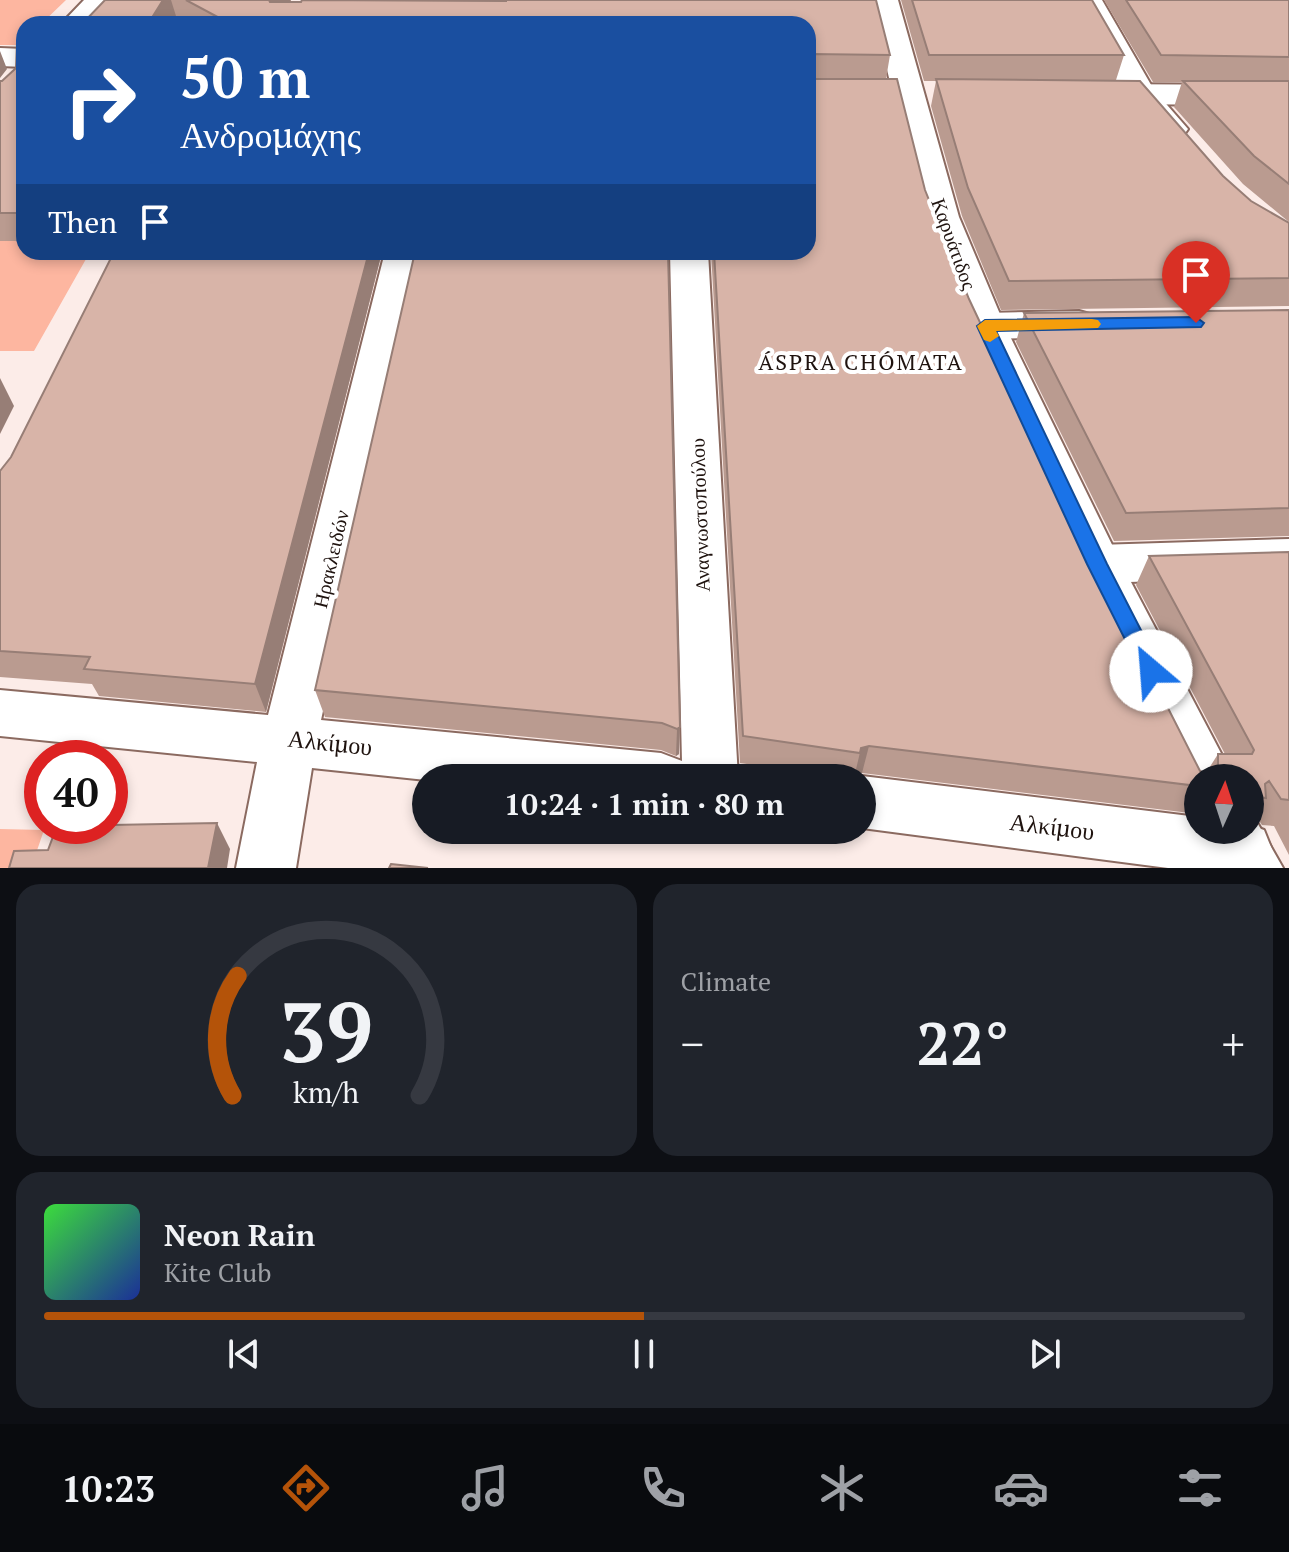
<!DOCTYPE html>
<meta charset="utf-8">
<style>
:root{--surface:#171b24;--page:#20242c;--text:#f1f3f6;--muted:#9ea1a6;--line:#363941;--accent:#b45309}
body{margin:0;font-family:"PT Serif",serif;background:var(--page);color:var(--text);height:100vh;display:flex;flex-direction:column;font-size:30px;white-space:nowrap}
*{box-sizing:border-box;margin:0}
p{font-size:26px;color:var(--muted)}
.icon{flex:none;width:44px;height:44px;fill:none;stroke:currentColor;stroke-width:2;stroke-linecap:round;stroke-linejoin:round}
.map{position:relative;height:868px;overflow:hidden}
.sheet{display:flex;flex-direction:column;gap:16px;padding:16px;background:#0d0f14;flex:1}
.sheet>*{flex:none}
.banner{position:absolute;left:16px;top:16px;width:800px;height:244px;border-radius:24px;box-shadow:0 4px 12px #0003;background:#1a4fa0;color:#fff;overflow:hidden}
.needle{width:52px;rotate:3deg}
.tools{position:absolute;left:1184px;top:764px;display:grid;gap:16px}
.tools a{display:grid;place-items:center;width:80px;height:80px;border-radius:50%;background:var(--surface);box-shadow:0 4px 12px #0003;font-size:40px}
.speed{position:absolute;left:24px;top:740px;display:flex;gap:16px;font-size:40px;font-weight:700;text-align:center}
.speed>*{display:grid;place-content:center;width:104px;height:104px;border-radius:50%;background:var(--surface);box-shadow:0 4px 12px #0003;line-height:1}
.speed .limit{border:12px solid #d22;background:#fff;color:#111}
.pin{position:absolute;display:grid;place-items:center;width:68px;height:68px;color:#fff;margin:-82px -34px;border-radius:50% 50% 50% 0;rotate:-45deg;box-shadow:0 0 8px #0007}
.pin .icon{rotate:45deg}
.me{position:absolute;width:88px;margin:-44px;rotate:333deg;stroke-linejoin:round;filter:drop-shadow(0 0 6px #0008)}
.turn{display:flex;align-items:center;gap:28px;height:168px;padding:0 32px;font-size:36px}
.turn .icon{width:104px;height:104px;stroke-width:2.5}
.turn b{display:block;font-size:56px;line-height:68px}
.then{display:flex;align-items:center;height:76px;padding:0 32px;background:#0003;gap:16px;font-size:30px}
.big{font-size:60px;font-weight:700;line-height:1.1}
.sheet .widget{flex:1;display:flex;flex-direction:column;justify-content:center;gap:12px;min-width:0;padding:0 28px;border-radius:24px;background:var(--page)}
.sheet .dial{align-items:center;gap:0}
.dial svg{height:208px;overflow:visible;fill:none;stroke:var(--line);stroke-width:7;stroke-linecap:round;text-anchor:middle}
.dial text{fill:var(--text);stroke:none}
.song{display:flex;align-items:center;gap:24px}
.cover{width:96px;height:96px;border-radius:12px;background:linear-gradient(135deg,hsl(120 70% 55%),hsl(230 70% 35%))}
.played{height:8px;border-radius:4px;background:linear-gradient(90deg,var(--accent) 50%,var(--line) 50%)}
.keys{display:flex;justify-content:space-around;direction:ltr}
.heat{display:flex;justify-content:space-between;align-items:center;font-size:44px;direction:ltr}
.sheet .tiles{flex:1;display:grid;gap:16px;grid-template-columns:1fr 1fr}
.widget:last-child{grid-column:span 2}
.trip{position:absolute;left:412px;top:764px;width:464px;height:80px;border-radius:40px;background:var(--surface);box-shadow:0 4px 12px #0003;font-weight:700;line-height:80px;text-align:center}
.dock{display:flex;height:128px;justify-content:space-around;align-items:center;background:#090b0e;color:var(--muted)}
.dock .icon{width:56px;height:56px}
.dock .current{color:var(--accent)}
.dock b{font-size:36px;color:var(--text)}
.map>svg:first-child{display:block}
.green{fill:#fdb6a0}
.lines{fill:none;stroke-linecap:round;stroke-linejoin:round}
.street-casing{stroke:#8b6a60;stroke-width:4}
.secondary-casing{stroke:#8b6a60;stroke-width:4}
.street{fill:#fff;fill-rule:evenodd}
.secondary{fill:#fff;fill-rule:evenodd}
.wall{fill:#ba9b90}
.shaded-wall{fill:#977e76}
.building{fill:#d8b4a8;stroke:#977e76;stroke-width:2}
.route{fill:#1a73e8;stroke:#114b97;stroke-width:2}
.slow{fill:#f59e0b}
.labels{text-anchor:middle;stroke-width:8;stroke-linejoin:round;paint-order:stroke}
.street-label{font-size:20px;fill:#1f130f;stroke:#fff}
.neighbourhood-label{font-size:22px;letter-spacing:2px;fill:#1f130f;stroke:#fff}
.near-street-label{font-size:24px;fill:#1f130f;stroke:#fff}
</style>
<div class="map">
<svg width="1289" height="868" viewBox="0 0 1289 868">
<rect width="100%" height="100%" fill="#fcece8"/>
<path class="green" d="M0,0h66l-25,24h-17v16l-6,5h-18z
M0,241h24v11h66l-56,99h-34z
M0,829l44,1 -13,38h-31z"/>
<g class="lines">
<g class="street-casing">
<path id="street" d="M84,0h30l-21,24h-32z
M1074,0h28l52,90 34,39 -5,7c-9,2 -17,4 -25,-1 -30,-22 -65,-100 -84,-135z
M385,252h38l-102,468 340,33 21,8 -12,-509h38l30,526 -312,2 -114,-12 -16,100h-60l21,-106 -257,-26v-46l268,25z
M1079,311l14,4 6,9 -6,9 -14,4 -94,2 -14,-4 -6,-9 6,-9 14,-4z
M1289,539v38l-192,6 -17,-6 -7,-13 7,-13 17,-6z
M862,776l336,41v13h52v-5l14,5 8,20 -7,18h-97l-306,-40v-50h-6z"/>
</g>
<g class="secondary-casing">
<path id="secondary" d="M870,0h28l61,217 46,109 116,237 113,215h-36v22l-12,-4 -113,-232 -108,-238 -42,-109z
M0,48l24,1v18l-24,-1z
M1091,84l198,1v20l-198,-1 -11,-3 -5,-7 5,-7z
M1250,810l33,58h-62l-18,-38h47z"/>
</g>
<use href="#street" class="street"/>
<use href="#secondary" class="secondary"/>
</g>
<path class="wall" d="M105,0h186l-1,2h11l1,-2 204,1v-1h370l14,55 -4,24 39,111 44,109 112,238 119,234 6,2 12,-19h7l-89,-169 13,-29 140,-4v303l-15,-29 -12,-1 -8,-12 -4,6v-41h-52v36l-336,-41 -7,2 -1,3h-9l-105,-15 -29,-511h97v-228h-618l-14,-8z
M901,0h191l32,55 -8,25 135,121 38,22v83l-288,4 -39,-94 -31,-110 5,-25h-12z
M1104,0h185v222l-46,-38 -69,-77 8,-25h-29z
M24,43v198h-24v-160h2l14,-13z
M114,252h268l-116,460 -167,-16 -7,-12 -92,-7v-206l11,-14z
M668,252l11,502 -3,2 -15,-6 -336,-33 -10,-27z
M1289,310v226l-175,5 -98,-199 8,-29z"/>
<path class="shaded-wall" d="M163,0h8l5,16 -5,8h-23z
M268,0h23l-18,24z
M0,51l7,18 -7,9z
M811,54l-3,26v-24z
M369,252h13l-116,460 -11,-28z
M0,378l14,28 -14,28z
M680,727l-1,27 -3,2 1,-27z
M869,746l-7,27 -7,2 -1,3 7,-30z
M217,823l13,26 -3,19h-19z"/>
<path class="building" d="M105,0h58l-15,24h-66z
M186,0h83l1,2h31l1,-2 204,1v-1h370l14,55 -79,-1 -3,2v-32h-582l1,-2z
M912,0h180l32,55h-195z
M1126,0h163v57l-128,-2z
M17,42l7,1v170h-24v-132h2l14,-13z
M808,77l3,2h86l28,111 44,109 112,238 119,234 14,5 4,-2v-20h34l2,-4 -105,-194 140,-4v248l-8,-1 -12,-18 -4,3 1,14 -16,-2v-18h-52v8l-329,-40 -8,2 -1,5 -117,-17 -29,-484h94z
M936,79l204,2 83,95 28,25 38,22v55l-280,3 -41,-93z
M1183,81h106v103l-35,-28z
M114,252h255l-114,432 -171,-15 6,-12 -90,-6v-180l11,-14z
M415,252h253l12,475 -3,2 -15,-6 -347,-33z
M1289,310v198l-163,5 -102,-200z
M217,823l-9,45h-199l5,-17 34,-1 9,-24z
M391,864l37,4h-39z"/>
<path class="route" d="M1196,317l8,6 -3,4 -205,4 111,233 55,107 -3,6 -8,3 -7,-3 -57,-113 -110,-238 8,-6z"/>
<path class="slow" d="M1092,319l6,1 3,4 -3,4 -102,3 3,5 -9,6 -6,-2 -7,-14 8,-6z"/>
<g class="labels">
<g class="street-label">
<text transform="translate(954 244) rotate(70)" y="7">Καρυάτιδος</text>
<text transform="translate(700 515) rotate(-92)" y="7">Αναγνωστοπούλου</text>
<text transform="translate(331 559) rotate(-77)" y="7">Ηρακλειδών</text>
</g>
<g class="neighbourhood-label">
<text x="861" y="370">ÁSPRA CHÓMATA</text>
</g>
<g class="near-street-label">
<text transform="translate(330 743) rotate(6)" y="8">Αλκίμου</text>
<text transform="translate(1052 827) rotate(7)" y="8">Αλκίμου</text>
</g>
</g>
</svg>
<div class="tools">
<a><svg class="needle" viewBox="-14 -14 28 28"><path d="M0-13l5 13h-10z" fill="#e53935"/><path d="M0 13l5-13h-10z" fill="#9ea1a6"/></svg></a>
</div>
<div class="speed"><div class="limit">40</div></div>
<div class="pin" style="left:1196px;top:323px;background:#d93025"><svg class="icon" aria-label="arrive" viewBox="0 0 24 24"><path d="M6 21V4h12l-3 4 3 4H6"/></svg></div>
<svg class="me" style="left:1151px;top:671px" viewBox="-20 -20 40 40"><circle r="19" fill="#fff"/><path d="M0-13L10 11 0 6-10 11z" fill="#1a73e8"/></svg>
<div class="trip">10:24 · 1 min · 80 m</div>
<div class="banner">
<div class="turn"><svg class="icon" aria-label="right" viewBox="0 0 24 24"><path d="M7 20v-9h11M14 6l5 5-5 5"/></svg><div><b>50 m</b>Ανδρομάχης</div></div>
<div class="then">Then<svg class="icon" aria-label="arrive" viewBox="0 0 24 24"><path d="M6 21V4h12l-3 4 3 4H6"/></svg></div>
</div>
</div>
<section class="sheet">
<div class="tiles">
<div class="widget dial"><svg viewBox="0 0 100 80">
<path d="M14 69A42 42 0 1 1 86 69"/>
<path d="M14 69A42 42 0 0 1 16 23" stroke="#b45309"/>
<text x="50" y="56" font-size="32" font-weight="700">39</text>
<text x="50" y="72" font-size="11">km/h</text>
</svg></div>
<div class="widget"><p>Climate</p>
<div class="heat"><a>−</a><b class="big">22°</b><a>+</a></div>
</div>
<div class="widget">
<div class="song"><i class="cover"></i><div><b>Neon Rain</b><p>Kite Club</p></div></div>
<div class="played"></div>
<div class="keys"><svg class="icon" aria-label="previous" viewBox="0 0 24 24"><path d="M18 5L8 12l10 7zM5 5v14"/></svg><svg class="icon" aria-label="pause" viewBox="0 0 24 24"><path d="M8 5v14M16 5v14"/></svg><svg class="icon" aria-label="next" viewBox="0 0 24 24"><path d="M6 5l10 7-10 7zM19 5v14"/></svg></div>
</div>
</div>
</section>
<nav class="dock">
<b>10:23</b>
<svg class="icon current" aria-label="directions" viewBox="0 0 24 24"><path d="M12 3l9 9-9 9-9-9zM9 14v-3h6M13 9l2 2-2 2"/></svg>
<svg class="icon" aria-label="music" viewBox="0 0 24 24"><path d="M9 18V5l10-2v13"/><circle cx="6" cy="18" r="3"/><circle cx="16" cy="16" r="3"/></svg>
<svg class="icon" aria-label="phone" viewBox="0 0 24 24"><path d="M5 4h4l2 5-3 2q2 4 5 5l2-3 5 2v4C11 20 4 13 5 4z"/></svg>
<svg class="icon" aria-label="climate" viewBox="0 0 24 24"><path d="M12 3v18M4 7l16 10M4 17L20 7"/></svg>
<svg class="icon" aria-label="car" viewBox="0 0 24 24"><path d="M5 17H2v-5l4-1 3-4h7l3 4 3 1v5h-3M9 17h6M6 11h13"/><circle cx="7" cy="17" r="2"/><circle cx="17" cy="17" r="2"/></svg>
<svg class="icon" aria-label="filters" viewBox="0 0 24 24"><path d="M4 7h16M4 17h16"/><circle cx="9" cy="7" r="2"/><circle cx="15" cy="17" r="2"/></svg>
</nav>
